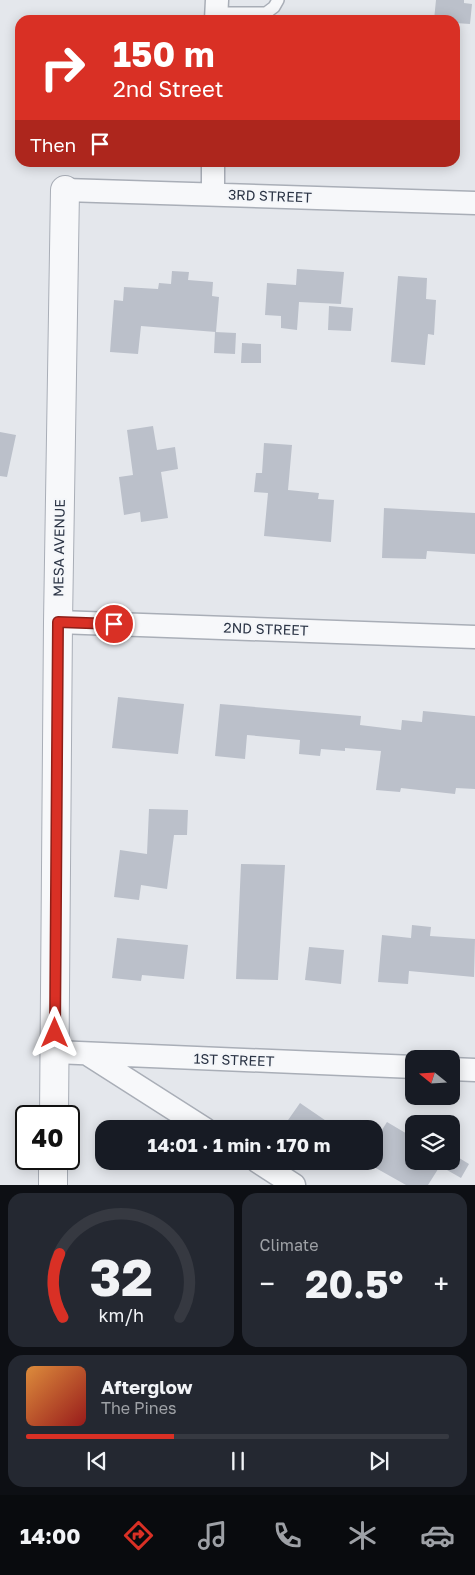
<!DOCTYPE html>
<meta charset="utf-8">
<style>
:root{--surface:#171b24;--page:#242831;--text:#f1f3f6;--muted:#9ea1a6;--line:#363941;--accent:#d93025}
body{margin:0;font-family:"Golos Text",sans-serif;background:var(--page);color:var(--text);height:100vh;display:flex;flex-direction:column;font-size:19px;white-space:nowrap}
*{box-sizing:border-box;margin:0}
p{font-size:16px;color:var(--muted)}
.icon{flex:none;width:28px;height:28px;fill:none;stroke:currentColor;stroke-width:2;stroke-linecap:round;stroke-linejoin:round}
.map{position:relative;height:1185px;overflow:hidden}
.panel{display:flex;flex-direction:column;gap:8px;padding:8px;background:#0d0f14;flex:1}
.panel>*{flex:none}
.guide{position:absolute;left:15px;top:15px;width:445px;height:152px;border-radius:15px;box-shadow:0 2px 12px #0003;background:#d93025;color:#fff;overflow:hidden}
.needle{width:32px;rotate:288deg}
.tools{position:absolute;left:405px;top:1050px;display:grid;gap:10px}
.tools a{display:grid;place-items:center;width:55px;height:55px;border-radius:10px;background:var(--surface);box-shadow:0 2px 12px #0003;font-size:25px}
.speed{position:absolute;left:15px;top:1105px;display:flex;gap:10px;font-size:25px;font-weight:700;text-align:center}
.speed>*{display:grid;place-content:center;width:65px;height:65px;border-radius:50%;background:var(--surface);box-shadow:0 2px 12px #0003;line-height:1}
.speed .limit{border:2px solid #111;border-radius:8px;background:#fff;color:#111}
.pin{position:absolute;display:grid;place-items:center;width:42px;height:42px;color:#fff;margin:-21px;border:2px solid #fff;border-radius:50%;box-shadow:0 1px 5px #0007}
.me{position:absolute;width:55px;margin:-28px;rotate:0deg;stroke-linejoin:round;filter:drop-shadow(0 0 4px #0008)}
.turn{display:flex;align-items:center;gap:18px;height:105px;padding:0 15px;font-size:22px}
.turn .icon{width:65px;height:65px;stroke-width:2.5}
.turn b{display:block;font-size:35px;line-height:42px}
.then{display:flex;align-items:center;height:48px;padding:0 15px;background:#0003;gap:10px;font-size:19px}
.big{font-size:38px;font-weight:700;line-height:1.1}
.panel .card{flex:1;display:flex;flex-direction:column;justify-content:center;gap:8px;min-width:0;padding:0 18px;border-radius:15px;background:var(--page)}
.panel .dial{align-items:center;gap:0}
.dial svg{height:130px;overflow:visible;fill:none;stroke:var(--line);stroke-width:7;stroke-linecap:round;text-anchor:middle}
.dial text{fill:var(--text);stroke:none}
.song{display:flex;align-items:center;gap:15px}
.cover{width:60px;height:60px;border-radius:8px;background:linear-gradient(135deg,hsl(30 70% 55%),hsl(0 70% 35%))}
.played{height:5px;border-radius:2px;background:linear-gradient(90deg,var(--accent) 35%,var(--line) 35%)}
.keys{display:flex;justify-content:space-around;direction:ltr}
.heat{display:flex;justify-content:space-between;align-items:center;font-size:28px;direction:ltr}
.panel .tiles{flex:1;display:grid;gap:8px;grid-template-columns:1fr 1fr}
.card:last-child{grid-column:span 2}
.trip{position:absolute;left:95px;top:1120px;width:288px;height:50px;border-radius:15px;background:var(--surface);box-shadow:0 2px 12px #0003;font-weight:700;line-height:50px;text-align:center}
.dock{display:flex;height:80px;justify-content:space-around;align-items:center;background:#090b0e;color:var(--muted)}
.dock .icon{width:35px;height:35px}
.dock .active{color:var(--accent)}
.dock b{font-size:22px;color:var(--text)}
.map>svg:first-child{display:block}
.building{fill:#bbc0ca}
.lines{fill:none;stroke-linecap:round;stroke-linejoin:round}
.service-casing{stroke:#a9aeb7;stroke-width:14}
.minor-casing{stroke:#a9aeb7;stroke-width:25}
.tertiary-casing{stroke:#a9aeb7;stroke-width:30}
.service{stroke:#f7f8fa;stroke-width:11}
.minor{stroke:#f7f8fa;stroke-width:22}
.tertiary{stroke:#f7f8fa;stroke-width:28}
.route-casing{stroke:#8d1f18;stroke-width:12}
.route{stroke:#d93025;stroke-width:9}
.labels{text-anchor:middle;stroke-width:4;stroke-linejoin:round;paint-order:stroke}
.street-label{font-size:14px;fill:#2b3445;stroke:#f4f6f9}
</style>
<div class="map">
<svg width="475" height="1185" viewBox="0 0 475 1185">
<rect width="100%" height="100%" fill="#e4e7ec"/>
<path class="building" d="M436,0h28v3l8,1 -2,20 -15,-1v-3h-21z
M297,269l47,3 -3,32 -42,-2 -2,28 -16,-2v-12l-16,-1 2,-32 29,2z
M172,271l17,1 -1,8 25,2 -1,14 7,1 -3,35 -75,-6 -3,28 -28,-2 4,-52 9,1 1,-14 34,2 1,-6 12,1z
M398,276l29,2 -1,21 10,1 -2,35 -6,-1 -3,31 -34,-3z
M329,306l24,2 -2,23 -23,-1z
M215,332l21,1 -1,21 -21,-1z
M242,343l19,1v19h-20z
M153,426l4,24 18,-3 3,22 -17,3 7,46 -27,4 -1,-10 -16,3 -5,-38 14,-2 -6,-45z
M0,432l16,3 -9,42 -7,-1z
M264,443l28,2 -4,45 31,3 -1,6 16,1 -3,42 -67,-6 4,-43 -14,-1 2,-19h6z
M384,508l91,5v41l-48,-3 -1,8 -44,-1z
M118,697l66,7 -6,50 -66,-6z
M220,704l141,12 -1,9 41,5 1,-10 20,2 1,-11 52,5v73l-19,-1 -1,6 -54,-6 -1,4 -24,-2 5,-39 -36,-3v3l-24,-2 -1,7 -21,-2 1,-14 -53,-5 -2,24 -30,-3z
M149,809l39,1 -1,25h-13l-7,54 -26,-4 -2,15 -25,-3 6,-47 27,4z
M241,864l44,1 -7,115 -42,-1z
M412,925l19,2 -1,9 45,3 -1,38 -65,-6 -1,13 -30,-2 4,-47 29,3z
M117,938l71,7 -4,34 -42,-4 -1,6 -29,-3z
M309,947l35,3 -3,34 -36,-4z
M300,1103l38,26h-43l-9,-6z
M387,1122l27,16v23h37v-8l18,11 -8,14 -21,-12 -12,19h-22l-32,-18v-37l6,3z"/>
<g class="lines">
<g class="service-casing">
<path id="service" d="M217,13h49l8,-6 4,-7"/>
</g>
<g class="minor-casing">
<path id="minor" d="M216,20l1,-20
M65,190l410,13
M213,194v-32
M58,622l417,15
M55,1052l359,15
M89,1055l116,74
M451,1069l24,1
M257,1161l37,24"/>
</g>
<g class="tertiary-casing">
<path id="tertiary" d="M54,1116l4,-494 7,-432
M53,1185v-26"/>
</g>
<use href="#service" class="service"/>
<use href="#minor" class="minor"/>
<use href="#tertiary" class="tertiary"/>
</g>
<g class="lines">
<g class="route-casing">
<path id="route" d="M55,1033l3,-411 56,2"/>
</g>
<use href="#route" class="route"/>
</g>
<g class="labels">
<g class="street-label">
<text transform="translate(270 196) rotate(2)" y="5">3RD STREET</text>
<text transform="translate(59 548) rotate(-89)" y="5">MESA AVENUE</text>
<text transform="translate(266 629) rotate(2)" y="5">2ND STREET</text>
<text transform="translate(234 1060) rotate(2)" y="5">1ST STREET</text>
</g>
</g>
</svg>
<div class="tools">
<a><svg class="needle" viewBox="-14 -14 28 28"><path d="M0-13l5 13h-10z" fill="#e53935"/><path d="M0 13l5-13h-10z" fill="#9ea1a6"/></svg></a>
<a><svg class="icon" aria-label="layers" viewBox="0 0 24 24"><path d="M12 4l9 5-9 5-9-5zM3 14l9 5 9-5"/></svg></a>
</div>
<div class="speed"><div class="limit">40</div></div>
<div class="pin" style="left:114px;top:624px;background:#d93025"><svg class="icon" aria-label="arrive" viewBox="0 0 24 24"><path d="M6 21V4h12l-3 4 3 4H6"/></svg></div>
<svg class="me" style="left:55px;top:1033px" viewBox="-20 -20 40 40"><path d="M0-17L14 15 0 8-14 15z" fill="#d93025" stroke="#fff" stroke-width="4"/></svg>
<div class="trip">14:01 · 1 min · 170 m</div>
<div class="guide">
<div class="turn"><svg class="icon" aria-label="right" viewBox="0 0 24 24"><path d="M7 20v-9h11M14 6l5 5-5 5"/></svg><div><b>150 m</b>2nd Street</div></div>
<div class="then">Then<svg class="icon" aria-label="arrive" viewBox="0 0 24 24"><path d="M6 21V4h12l-3 4 3 4H6"/></svg></div>
</div>
</div>
<section class="panel">
<div class="tiles">
<div class="card dial"><svg viewBox="0 0 100 80">
<path d="M14 69A42 42 0 1 1 86 69"/>
<path d="M14 69A42 42 0 0 1 12 30" stroke="#d93025"/>
<text x="50" y="56" font-size="32" font-weight="700">32</text>
<text x="50" y="72" font-size="11">km/h</text>
</svg></div>
<div class="card"><p>Climate</p>
<div class="heat"><a>−</a><b class="big">20.5°</b><a>+</a></div>
</div>
<div class="card">
<div class="song"><i class="cover"></i><div><b>Afterglow</b><p>The Pines</p></div></div>
<div class="played"></div>
<div class="keys"><svg class="icon" aria-label="previous" viewBox="0 0 24 24"><path d="M18 5L8 12l10 7zM5 5v14"/></svg><svg class="icon" aria-label="pause" viewBox="0 0 24 24"><path d="M8 5v14M16 5v14"/></svg><svg class="icon" aria-label="next" viewBox="0 0 24 24"><path d="M6 5l10 7-10 7zM19 5v14"/></svg></div>
</div>
</div>
</section>
<nav class="dock">
<b>14:00</b>
<svg class="icon active" aria-label="directions" viewBox="0 0 24 24"><path d="M12 3l9 9-9 9-9-9zM9 14v-3h6M13 9l2 2-2 2"/></svg>
<svg class="icon" aria-label="music" viewBox="0 0 24 24"><path d="M9 18V5l10-2v13"/><circle cx="6" cy="18" r="3"/><circle cx="16" cy="16" r="3"/></svg>
<svg class="icon" aria-label="phone" viewBox="0 0 24 24"><path d="M5 4h4l2 5-3 2q2 4 5 5l2-3 5 2v4C11 20 4 13 5 4z"/></svg>
<svg class="icon" aria-label="climate" viewBox="0 0 24 24"><path d="M12 3v18M4 7l16 10M4 17L20 7"/></svg>
<svg class="icon" aria-label="car" viewBox="0 0 24 24"><path d="M5 17H2v-5l4-1 3-4h7l3 4 3 1v5h-3M9 17h6M6 11h13"/><circle cx="7" cy="17" r="2"/><circle cx="17" cy="17" r="2"/></svg>
</nav>
